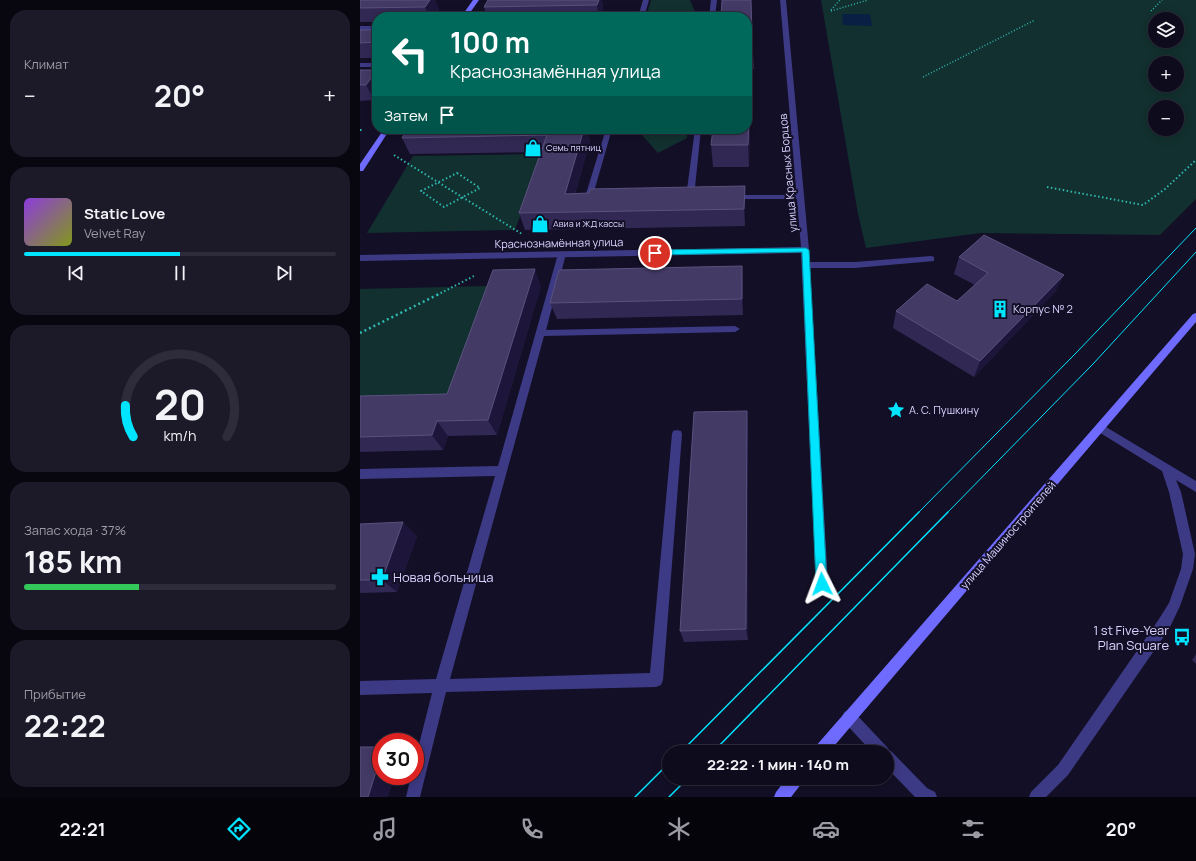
<!DOCTYPE html>
<html lang="ru">
<meta charset="utf-8">
<style>
:root{--surface:#0e0b1c;--page:#1c1929;--text:#f1f3f6;--muted:#9b9ba3;--line:#2e2b3b;--accent:#00e5ff}
body{margin:0;font-family:Manrope,sans-serif;background:var(--page);color:var(--text);height:100vh;display:flex;flex-direction:column;font-size:15px;white-space:nowrap}
*{box-sizing:border-box;margin:0}
p{font-size:13px;color:var(--muted)}
.icon{flex:none;width:22px;height:22px;fill:none;stroke:currentColor;stroke-width:2;stroke-linecap:round;stroke-linejoin:round}
.map{position:relative;flex:1;overflow:hidden}
.details{display:flex;flex-direction:column;gap:10px;padding:10px;background:#08060f;width:360px}
.details>*{flex:none}
.hud{position:absolute;left:12px;top:12px;width:380px;height:122px;border-radius:16px;box-shadow:0 2px 10px #0003,0 0 0 1px var(--line);background:#00695c;color:#fff;overflow:hidden}
.fabs{position:absolute;left:788px;top:12px;display:grid;gap:8px}
.fabs a{display:grid;place-items:center;width:36px;height:36px;border-radius:50%;background:var(--surface);box-shadow:0 2px 10px #0003,0 0 0 1px var(--line);font-size:20px}
.speed{position:absolute;left:12px;top:733px;display:flex;gap:8px;font-size:20px;font-weight:700;text-align:center}
.speed>*{display:grid;place-content:center;width:52px;height:52px;border-radius:50%;background:var(--surface);box-shadow:0 2px 10px #0003,0 0 0 1px var(--line);line-height:1}
.speed .limit{border:6px solid #d22;background:#fff;color:#111}
.pin{position:absolute;display:grid;place-items:center;width:34px;height:34px;color:#fff;margin:-17px;border:2px solid #fff;border-radius:50%;box-shadow:0 1px 4px #0007}
.me{position:absolute;width:44px;margin:-22px;rotate:357deg;stroke-linejoin:round;filter:drop-shadow(0 0 3px #0008)}
.turn{display:flex;align-items:center;gap:14px;height:84px;padding:0 12px;font-size:18px}
.turn .icon{width:52px;height:52px;stroke-width:2.5}
.turn b{display:block;font-size:28px;line-height:34px}
.then{display:flex;align-items:center;height:38px;padding:0 12px;background:#0003;gap:8px;font-size:15px}
.big{font-size:30px;font-weight:700;line-height:1.1}
.details .card{flex:1;display:flex;flex-direction:column;justify-content:center;gap:6px;min-width:0;padding:0 14px;border-radius:16px;background:var(--page)}
.details .dial{align-items:center;gap:0}
.dial svg{height:104px;overflow:visible;fill:none;stroke:var(--line);stroke-width:7;stroke-linecap:round;text-anchor:middle}
.dial text{fill:var(--text);stroke:none}
.song{display:flex;align-items:center;gap:12px}
.cover{width:48px;height:48px;border-radius:6px;background:linear-gradient(135deg,hsl(270 70% 55%),hsl(70 70% 35%))}
.played{height:4px;border-radius:2px;background:linear-gradient(90deg,var(--accent) 50%,var(--line) 50%)}
.keys{display:flex;justify-content:space-around;direction:ltr}
.heat{display:flex;justify-content:space-between;align-items:center;font-size:22px;direction:ltr}
.charge{height:6px;border-radius:3px;background:linear-gradient(90deg,#34c759 37%,var(--line) 0)}
.trip{position:absolute;left:302px;top:745px;width:232px;height:40px;border-radius:20px;background:var(--surface);box-shadow:0 2px 10px #0003,0 0 0 1px var(--line);font-weight:700;line-height:40px;text-align:center}
.tab-bar{display:flex;height:64px;justify-content:space-around;align-items:center;background:#06040b;color:var(--muted)}
.tab-bar .icon{width:28px;height:28px}
.tab-bar .on{color:var(--accent)}
.tab-bar b{font-size:18px;color:var(--text)}
main{display:flex;flex:1;min-height:0}
.map>svg:first-child{display:block}
.green{fill:#12302f;fill-rule:evenodd}
.water{fill:#0a1f44}
.lines{fill:none;stroke-linecap:round;stroke-linejoin:round}
.path-far2{stroke:#2fb8b0;stroke-width:1.5;stroke-dasharray:1 2;stroke-linecap:butt}
.path-far1{stroke:#2fb8b0;stroke-width:2;stroke-dasharray:1.5 2.5;stroke-linecap:butt}
.path{stroke:#2fb8b0;stroke-width:2.5;stroke-dasharray:2 3;stroke-linecap:butt}
.lane{fill:#3d3a85;fill-rule:evenodd}
.street{fill:#3d3a85;fill-rule:evenodd}
.secondary{fill:#6f6bff;fill-rule:evenodd}
.tram-far1{stroke:#00e5ff;stroke-width:1}
.tram{stroke:#00e5ff;stroke-width:1.5}
.wall{fill:#312854}
.shaded-wall{fill:#1d163a}
.building{fill:#433a66;stroke:#5a527e}
.route{fill:#00e5ff;stroke:#0095a6}
.labels{text-anchor:middle;stroke-width:4;stroke-linejoin:round;paint-order:stroke}
.far-poi-label{font-size:9px;fill:#d9d4ff;stroke:#130f26;text-anchor:start}
.street-label{font-size:11px;fill:#d9d4ff;stroke:#130f26}
.poi-label{font-size:11px;fill:#d9d4ff;stroke:#130f26;text-anchor:start}
.near-poi-label{font-size:13px;fill:#d9d4ff;stroke:#130f26;text-anchor:start}
</style>
<main>
<section class="details">
<div class="card"><p>Климат</p>
<div class="heat"><a>−</a><b class="big">20°</b><a>+</a></div>
</div>
<div class="card">
<div class="song"><i class="cover"></i><div><b>Static Love</b><p>Velvet Ray</p></div></div>
<div class="played"></div>
<div class="keys"><svg class="icon" aria-label="previous" viewBox="0 0 24 24"><path d="M18 5L8 12l10 7zM5 5v14"/></svg><svg class="icon" aria-label="pause" viewBox="0 0 24 24"><path d="M8 5v14M16 5v14"/></svg><svg class="icon" aria-label="next" viewBox="0 0 24 24"><path d="M6 5l10 7-10 7zM19 5v14"/></svg></div>
</div>
<div class="card dial"><svg viewBox="0 0 100 80">
<path d="M14 69A42 42 0 1 1 86 69"/>
<path d="M14 69A42 42 0 0 1 8 45" stroke="#00e5ff"/>
<text x="50" y="56" font-size="32" font-weight="700">20</text>
<text x="50" y="72" font-size="11">km/h</text>
</svg></div>
<div class="card"><p>Запас хода · 37%</p><b class="big">185 km</b><div class="charge"></div></div>
<div class="card"><p>Прибытие</p><b class="big">22:22</b></div>
</section>
<div class="map">
<svg width="836" height="797" viewBox="0 0 836 797">
<rect width="100%" height="100%" fill="#130f26"/>
<path class="green" d="M291,0h39l7,17h-51z
M461,0h375v199l-36,36 -179,-2 -115,15 -8,-34zM795,19h22v22h-22zM795,63h22v22h-22zM795,107h22v22h-22z
M283,129h44v9l-29,15 -17,-19z
M183,154l-28,76 -148,3 46,-77z
M128,286l-44,120 -84,1v-118z"/>
<path class="water" d="M482,14h28l2,12 -29,-1z"/>
<g class="lines">
<path class="path-far2" d="M471,10l9,-10
M471,11l37,-11
M791,11l11,-11
M563,77l112,-57"/>
<path class="path-far1" d="M287,129l34,5
M0,130h2
M34,155l128,79
M97,173l23,15 -36,19 -23,-16z
M687,187l96,18 22,-16 31,-29
M77,295l37,-19"/>
<path class="path" d="M0,333l79,-39"/>
<path class="lane" d="M283,0h6l-5,17h-6z
M351,0h6l-2,17h-6z
M0,26h17v4h-17z
M0,63h17v4h-17z
M246,129h6l-19,66 4,2 -4,2h-7l-1,-2z
M335,129h6l-7,68 -4,2 -4,-2z
M370,195h71l4,2 -4,2h-71z
M202,251l4,3 -20,76 189,-4 5,3 -5,3 -191,4 -94,343 200,-6 22,-239 1,-3 4,-1 4,1 1,3 -19,246 -2,5 -5,2 -210,5 -26,105h-14l5,-21h4v-16l17,-67 -72,2v-14l76,-2 59,-203 -135,3v-10l138,-3 60,-212z
M571,256l3,1v4l-79,7h-49l-4,-3 4,-3h49z
M741,424l95,57v11l-20,-12 5,12 14,62 -2,15 -13,37 -11,23 -101,146 -22,22h-17l2,-5 27,-27 101,-146 10,-16 12,-34 2,-15 -14,-62 -7,-21 -65,-40 -1,-3 1,-3z
M489,710l5,2 33,35 2,3 3,2 35,36 8,4 2,5h-22l-28,-29v-16h-15l-28,-30 -2,-5 2,-5z"/>
<path class="street" d="M420,0h6l23,250 19,334 -2,4 -4,2 -4,-2 -2,-4 -15,-331 -441,8v-6l441,-8z"/>
<path class="secondary" d="M113,0h6l-12,17h-6z
M24,129h6l-27,42h-3v-7z
M836,313v9l-367,430h-16l2,-5 378,-433z
M427,778h17l-2,5 -11,14h-17l2,-5z"/>
<path class="tram-far1" d="M558,513l157,-159 121,-126
M587,513l146,-149 103,-112"/>
<path class="tram" d="M321,752l238,-240
M353,752l235,-240
M275,797l34,-34
M309,797l19,-19"/>
</g>
<path class="wall" d="M0,0h75l4,10 -5,7h-57v5h-17z
M128,0h114l1,9 -2,8h-114l-3,-10z
M391,0l2,89 -6,1v-73z
M0,30h17v28h-17z
M0,70h17v26l-3,4 -14,1z
M390,116l-1,51h-36l-2,-22z
M226,129l4,12 -15,53 170,-8v40l-220,4 -6,-17 22,-61 -131,2 -8,-16z
M599,257l97,34 -82,86 -81,-49 3,-17 61,-10 18,-16 -21,-11z
M383,283v32l-186,4 -7,-16z
M181,286l-44,149 -49,1 -5,14 -83,2v-56l87,-2z
M388,426v214l-64,2 -4,-11z
M0,524l57,12 -20,56 -37,1z
M836,654v10l-4,-4z"/>
<path class="shaded-wall" d="M70,0h5l4,10 -5,7h-5l-4,-10z
M239,0h3l1,9 -2,8h-2l-2,-12z
M17,70v26l-3,4 -8,-15z
M390,95v21l-1,51 -1,-22z
M224,129h2l4,12 -20,69 -5,-16z
M385,186v40l-1,-17z
M382,266l1,17v32l-1,-16z
M175,269l6,17 -44,149 -9,-15z
M704,275l-8,16 -82,86 6,-16z
M387,411l1,15v214l-2,-11z
M77,421l11,15 -5,14 -11,-15z
M43,522l14,14 -20,56 -15,-12z
M21,756v20h14l-7,21h-20z"/>
<path class="building" d="M0,0h70l-5,7 -65,1z
M128,0h111l-2,5 -113,2z
M362,0h29l2,69h-6v-52h-26z
M0,30h17v12l-17,1z
M0,70h17l-11,15h-6z
M387,95h3l-2,50h-37l2,-16h34z
M47,129h177l-19,65 24,-1 1,-4 155,-3 -1,23 -225,4 28,-78 -145,3z
M624,235l80,40 -84,86 -84,-50 31,-27 30,17 31,-28 -29,-16z
M382,266v33l-192,4 9,-33z
M175,269l-47,151 -51,1 -5,14 -72,2v-41l87,-2 46,-124z
M387,411l-1,218 -66,2 14,-219z
M43,522l-21,58h-22v-56z
M0,747h21v9l-13,41h-8z"/>
<path class="route" d="M446,248l3,2 18,334 -1,4 -4,1 -4,-1 -2,-4 -14,-332 -147,3 -3,-2 3,-3z"/>
<defs>
<g id="shop-bare" transform="scale(1.38)"><path d="M-5-2.5h2.3a2.7 3.5 0 0 1 5.4 0H5L5.5 6h-11ZM-1.5-2.5h3a1.5 2.3 0 0 0-3 0Z" fill="#00e5ff" stroke="#130f26" stroke-width="2.5" paint-order="stroke"/></g>
<g id="building-bare" transform="scale(1.38)"><path d="M-4-6H4V6H1V3H-1V6H-4ZM-2.5-4.3h1.7v1.8h-1.7ZM.8-4.3h1.7v1.8H.8ZM-2.5-1h1.7V.8h-1.7ZM.8-1h1.7V.8H.8Z" fill="#00e5ff" stroke="#130f26" stroke-width="2.5" paint-order="stroke"/></g>
<g id="sight-bare" transform="scale(1.38)"><path d="M0-6L1.8-2.2L6-1.7L2.9 1.2L3.7 5.4L0 3.3L-3.7 5.4L-2.9 1.2L-6-1.7L-1.8-2.2Z" fill="#00e5ff" stroke="#130f26" stroke-width="2.5" paint-order="stroke"/></g>
<g id="pharmacy-bare" transform="scale(1.38)"><path d="M-2-6h4v4h4v4h-4v4h-4v-4h-4v-4h4Z" fill="#00e5ff" stroke="#130f26" stroke-width="2.5" paint-order="stroke"/></g>
<g id="bus-bare" transform="scale(1.38)"><path d="M-5-6H5V4H4V6H2V4H-2V6H-4V4H-5ZM-3.5-4V0h7V-4ZM-3.5 1.2v1.5H-2V1.2ZM2 1.2v1.5H3.5V1.2Z" fill="#00e5ff" stroke="#130f26" stroke-width="2.5" paint-order="stroke"/></g>
</defs>
<g fill-rule="evenodd">
<use href="#shop-bare" x="173" y="148"/>
<use href="#shop-bare" x="180" y="224"/>
<use href="#building-bare" x="640" y="309"/>
<use href="#sight-bare" x="536" y="410"/>
<use href="#pharmacy-bare" x="20" y="577"/>
<use href="#bus-bare" x="822" y="637"/>
</g>
<g class="labels">
<g class="far-poi-label">
<text x="186" y="151">Семь пятниц</text>
<text x="193" y="227">Авиа и ЖД кассы</text>
</g>
<g class="street-label">
<text transform="translate(428 173) rotate(-95)" y="4">улица Красных Борцов</text>
<text transform="translate(199 243) rotate(-1)" y="4">Краснознамённая улица</text>
<text transform="translate(648 535) rotate(-49)" y="4">улица Машиностроителей</text>
</g>
<g class="poi-label">
<text x="653" y="313">Корпус № 2</text>
<text x="549" y="414">А. С. Пушкину</text>
</g>
<g class="near-poi-label">
<text x="33" y="582">Новая больница</text>
<text x="809" y="635" text-anchor="end">1 st Five-Year<tspan x="809" dy="15">Plan Square</tspan></text>
</g>
</g>
</svg>
<div class="fabs">
<a><svg class="icon" aria-label="layers" viewBox="0 0 24 24"><path d="M12 4l9 5-9 5-9-5zM3 14l9 5 9-5"/></svg></a>
<a>+</a>
<a>−</a>
</div>
<div class="speed"><div class="limit">30</div></div>
<div class="pin" style="left:295px;top:253px;background:#d93025"><svg class="icon" aria-label="arrive" viewBox="0 0 24 24"><path d="M6 21V4h12l-3 4 3 4H6"/></svg></div>
<svg class="me" style="left:462px;top:584px" viewBox="-20 -20 40 40"><path d="M0-17L14 15 0 8-14 15z" fill="#00e5ff" stroke="#fff" stroke-width="4"/></svg>
<div class="trip">22:22 · 1 мин · 140 m</div>
<div class="hud">
<div class="turn"><svg class="icon" aria-label="left" viewBox="0 0 24 24"><path d="M17 20v-9H6M10 6l-5 5 5 5"/></svg><div><b>100 m</b>Краснознамённая улица</div></div>
<div class="then">Затем<svg class="icon" aria-label="arrive" viewBox="0 0 24 24"><path d="M6 21V4h12l-3 4 3 4H6"/></svg></div>
</div>
</div>
</main>
<nav class="tab-bar">
<b>22:21</b>
<svg class="icon on" aria-label="directions" viewBox="0 0 24 24"><path d="M12 3l9 9-9 9-9-9zM9 14v-3h6M13 9l2 2-2 2"/></svg>
<svg class="icon" aria-label="music" viewBox="0 0 24 24"><path d="M9 18V5l10-2v13"/><circle cx="6" cy="18" r="3"/><circle cx="16" cy="16" r="3"/></svg>
<svg class="icon" aria-label="phone" viewBox="0 0 24 24"><path d="M5 4h4l2 5-3 2q2 4 5 5l2-3 5 2v4C11 20 4 13 5 4z"/></svg>
<svg class="icon" aria-label="climate" viewBox="0 0 24 24"><path d="M12 3v18M4 7l16 10M4 17L20 7"/></svg>
<svg class="icon" aria-label="car" viewBox="0 0 24 24"><path d="M5 17H2v-5l4-1 3-4h7l3 4 3 1v5h-3M9 17h6M6 11h13"/><circle cx="7" cy="17" r="2"/><circle cx="17" cy="17" r="2"/></svg>
<svg class="icon" aria-label="filters" viewBox="0 0 24 24"><path d="M4 7h16M4 17h16"/><circle cx="9" cy="7" r="2"/><circle cx="15" cy="17" r="2"/></svg>
<b>20°</b>
</nav>
